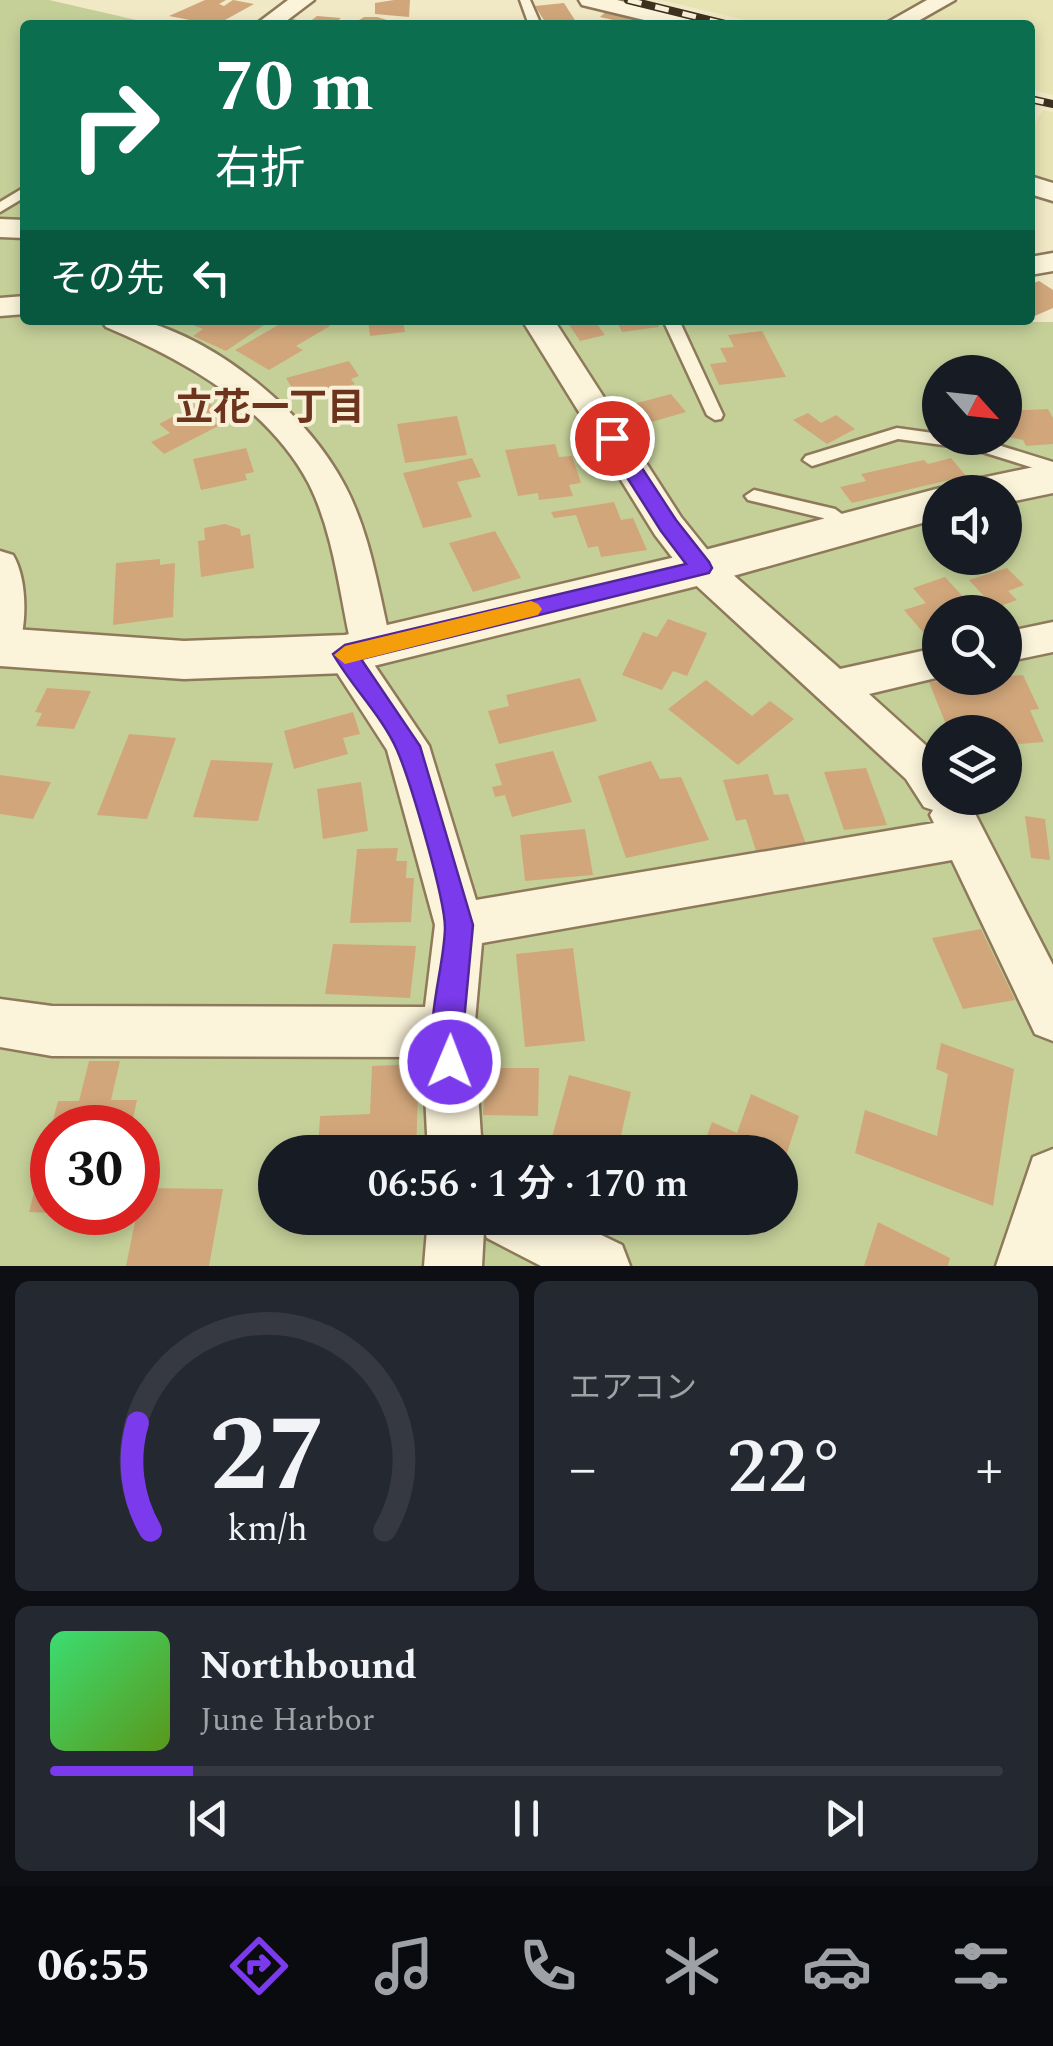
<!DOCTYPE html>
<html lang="ja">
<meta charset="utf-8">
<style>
:root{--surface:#171b24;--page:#242831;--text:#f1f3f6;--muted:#9ea1a6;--line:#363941;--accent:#7c3aed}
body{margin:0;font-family:Spectral,"Noto Sans JP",serif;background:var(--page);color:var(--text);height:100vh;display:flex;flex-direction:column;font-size:38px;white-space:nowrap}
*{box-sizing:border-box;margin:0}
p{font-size:32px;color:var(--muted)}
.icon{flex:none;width:55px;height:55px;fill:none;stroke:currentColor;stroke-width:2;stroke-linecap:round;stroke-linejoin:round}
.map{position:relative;height:1266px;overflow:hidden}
.panel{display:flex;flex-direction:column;gap:15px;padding:15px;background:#0d0f14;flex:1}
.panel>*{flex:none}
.guide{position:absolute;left:20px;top:20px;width:1015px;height:305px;border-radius:10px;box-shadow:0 5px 15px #0003;background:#0b6e4f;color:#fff;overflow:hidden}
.needle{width:65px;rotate:117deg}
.tools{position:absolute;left:922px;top:355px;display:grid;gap:20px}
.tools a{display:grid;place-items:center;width:100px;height:100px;border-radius:50%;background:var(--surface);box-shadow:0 5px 15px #0003;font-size:50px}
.speed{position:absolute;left:30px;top:1105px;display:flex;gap:20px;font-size:50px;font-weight:700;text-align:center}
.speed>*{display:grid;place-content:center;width:130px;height:130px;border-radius:50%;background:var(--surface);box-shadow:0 5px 15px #0003;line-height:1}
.speed .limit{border:15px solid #d22;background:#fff;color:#111}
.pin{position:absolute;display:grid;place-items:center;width:85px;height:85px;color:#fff;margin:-42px;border:5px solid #fff;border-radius:50%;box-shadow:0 2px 10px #0007}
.me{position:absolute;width:110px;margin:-55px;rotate:1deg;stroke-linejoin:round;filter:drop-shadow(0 0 8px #0008)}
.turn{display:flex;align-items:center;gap:35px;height:210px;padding:0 30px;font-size:45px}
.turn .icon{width:130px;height:130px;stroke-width:2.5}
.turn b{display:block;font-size:70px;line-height:85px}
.then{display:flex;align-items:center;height:95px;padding:0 30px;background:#0003;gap:20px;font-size:38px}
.big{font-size:75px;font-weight:600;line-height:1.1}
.panel .widget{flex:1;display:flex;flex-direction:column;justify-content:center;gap:15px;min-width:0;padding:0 35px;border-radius:15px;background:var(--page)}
.panel .dial{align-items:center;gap:0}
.dial svg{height:260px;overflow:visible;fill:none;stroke:var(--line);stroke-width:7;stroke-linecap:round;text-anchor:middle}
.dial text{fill:var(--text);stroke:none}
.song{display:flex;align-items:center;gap:30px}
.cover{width:120px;height:120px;border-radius:15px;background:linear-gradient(135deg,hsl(140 70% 55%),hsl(90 70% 35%))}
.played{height:10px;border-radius:5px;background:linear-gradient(90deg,var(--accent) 15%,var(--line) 15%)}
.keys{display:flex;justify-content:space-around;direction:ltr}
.heat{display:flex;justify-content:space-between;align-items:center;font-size:55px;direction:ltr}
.panel .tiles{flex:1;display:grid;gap:15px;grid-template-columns:1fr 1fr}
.widget:last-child{grid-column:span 2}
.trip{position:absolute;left:258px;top:1135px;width:540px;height:100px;border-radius:50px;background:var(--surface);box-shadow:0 5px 15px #0003;font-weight:600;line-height:100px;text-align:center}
.menu{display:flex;height:160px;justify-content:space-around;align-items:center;background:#090b0e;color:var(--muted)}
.menu .icon{width:70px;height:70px}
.menu .selected{color:var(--accent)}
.menu b{font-size:45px;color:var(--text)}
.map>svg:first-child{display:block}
.farmland{fill:#e7e3b3}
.green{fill:#c5d099;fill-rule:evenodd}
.building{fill:#d1a67b}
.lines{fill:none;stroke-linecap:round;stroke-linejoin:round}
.service-casing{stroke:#8e7a5b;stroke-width:5}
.minor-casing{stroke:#8e7a5b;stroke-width:5}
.tertiary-casing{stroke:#8e7a5b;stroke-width:5}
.service{fill:#fbf4db;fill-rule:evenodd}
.minor{fill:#fbf4db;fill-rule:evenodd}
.tertiary{fill:#fbf4db;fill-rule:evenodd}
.rail-casing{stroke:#3d301f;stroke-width:8}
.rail{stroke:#f8f1d7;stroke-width:5;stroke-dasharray:14;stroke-linecap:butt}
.route{fill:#7c3aed;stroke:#51269a;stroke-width:2.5}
.slow{fill:#f59e0b}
.labels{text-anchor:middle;stroke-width:8;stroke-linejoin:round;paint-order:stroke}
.neighbourhood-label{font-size:38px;font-weight:bold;fill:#6c341c;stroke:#f8f1d7}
</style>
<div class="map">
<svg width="1053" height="1266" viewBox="0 0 1053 1266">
<rect width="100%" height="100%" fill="#f1e8c6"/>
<path class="farmland" d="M661,0h264l-50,25h-109z
M961,0h92v95l-23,-6v-64h-121z
M1043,110l10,2v70l-23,-9v-43z"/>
<path class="green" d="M0,0h49l109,25h-133v295l1028,2v944h-1053zM940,372h65v66h-65zM940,492h65v66h-65zM940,612h65v66h-65zM940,732h65v66h-65zM52,1128h86v84h-86zM275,1152h505v66h-505z"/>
<path class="building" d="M205,0h21l-7,4 5,2 9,-6 21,4 -38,21 -47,-9z
M394,0h16l-1,17 -34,-3v-11z
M564,3l14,22h-31l-12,-19z
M609,9l35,8 -9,8 -35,-8z
M317,16l24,2 -9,7 -46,-2 6,-4 17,3z
M364,17h13l27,8h-53z
M1039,281l14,9v18l-23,10v-34z
M201,320h52l11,5 -38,26 -33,-15 10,-7 -10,-4z
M287,320h32l11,6 -34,20 7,4 -34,20 -34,-20z
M368,320h35l2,12 -35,4z
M566,320h28l11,15 -25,6z
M616,320h40l3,7 -37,5z
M762,331l24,46 -67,8 -9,-21 17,-2 -7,-14 14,-1 -6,-12z
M349,361l10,15 -8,3 4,5 -47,14 -4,-8 -9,3 -9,-15z
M671,394l15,18 -52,15 -20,-18z
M205,400l25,20 -66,34 -13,-12 19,-9 -11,-9z
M1048,409l5,9v26l-27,2 -3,-6 -18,-4v-25z
M808,413l13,10 15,-8 19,14 -28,15 -34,-24z
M457,416l10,39 -62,8 -8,-39z
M555,444l4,13 13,-1 9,27 -12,2 4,11 -34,4 -1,-7 -20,3 -13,-46z
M246,448l8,24 -9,2 2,6 -46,10 -8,-31z
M472,458l9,19 -24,5 15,35 -49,11 -20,-55z
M951,458l15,18 -114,27 -12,-16 26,-6 -5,-7 63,-14 4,4z
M614,502l7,18 12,-2 14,32 -46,7 -3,-11 -10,2 -12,-33 -22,3 -3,-6z
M225,524l15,5 1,7 9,-2 4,34 -53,9 -3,-36 7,-1 -1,-12z
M495,531l26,47 -48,14 -24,-49z
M160,559v6l15,-2 -2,54 -60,8 3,-62z
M1007,568l17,17 -16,6 9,9 -22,8 -26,-28z
M945,577l32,35h-37v28l-8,3 -28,-33 22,-7 -13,-15z
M668,619l39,14 -20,43 -14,-5 -11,19 -40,-15 21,-43 14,5z
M1023,675l16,34 -9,1 14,32 -39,3v-13h-56l-20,-50z
M580,678l17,43 -98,23 -11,-33 21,-5 -3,-11z
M706,680l46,36 18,-15 24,18 -56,46 -70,-56z
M47,688l44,3 -17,38 -38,-3 6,-13 -7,-1z
M353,712l7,22 -17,4 5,16 -54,15 -10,-38z
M129,734l47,4 -29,81 -50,-4z
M553,751l19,51 -60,15 -7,-22 -10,2 -3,-10 10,-2 -7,-21z
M211,760l62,3 -15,58 -65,-4z
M651,761l9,18 21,-2 28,63 -83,18 -28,-82z
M866,768l21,57 -43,5 -20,-58z
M768,774l6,21 14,-1 18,50 -50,7 -10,-32 -10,2 -13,-41z
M0,775l51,7 -18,37 -33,-5z
M361,782l7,49 -45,8 -6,-50z
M1025,816l20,3 5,41 -19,-2z
M585,829l8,46 -68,6 -5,-46z
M398,848l-2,13h11l-1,17h8l-3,44 -61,1 7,-74z
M981,929l34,71 -52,9 -31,-71z
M333,944l83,2 -6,52 -85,-4z
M573,948l12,93 -60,6 -9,-93z
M941,1043l73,26 -21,137 -138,-53 10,-43 72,26 11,-62 -12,-5z
M89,1061h31l-9,39h26l-6,28h-79v85l-23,-1 29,-111h21z
M419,1064l-3,88h-98l2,-36 50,-2 2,-48z
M486,1068h53l-1,48 -55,-1z
M569,1075l62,17 -14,60h-69z
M751,1094l48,22 -18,55 -1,-19h-79l11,-30 25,11z
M142,1188l81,1 -14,77h-83z
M343,1218h72l-1,7 -71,3z
M878,1222l72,36 -2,8h-84z"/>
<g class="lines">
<g class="service-casing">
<path id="service" d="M520,0h10l11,25h-12z
M25,187v10l-25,15v-10z
M663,320h16l44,95 -2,4 -6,1 -8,-5z
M897,428l43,6v4h35l78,24v12l-80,-25 -75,-10 -86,27 -9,-6 3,-4z
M754,490l81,19 23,17 -9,6 -26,-14 -75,-18 -3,-4z"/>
</g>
<g class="minor-casing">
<path id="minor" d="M288,0h26l-33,25h-26z
M579,0h38l83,20 3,5h-38l-83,-20z
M927,0h28l-44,25h-28z
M1030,176l23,7v18l-23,-7z
M0,219l25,1v18l-25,-1z
M1053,253v18l-23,4v-18z
M25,296v18l-25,2v-18z
M101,320c15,0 33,-3 46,2 77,23 161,93 198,164 26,49 34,108 47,162l-6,11 -13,4 56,83 47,154 458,-77 -4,-8 3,-5 -9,-3 -18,-28 -218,-201 -33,-43 -133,-215h32l127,197 33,41 126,111 100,-22v30l-71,17 71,64v40l29,4 84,163v76l-18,-7 -83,-174 -470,83 -8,89 8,120h-54l-5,-95 -371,-1 -52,-9v-48l52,7 373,1 10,-82 -48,-175 -62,-96 6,-11 19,-3c-11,-51 -17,-108 -41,-156 -41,-78 -125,-124 -203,-157z
M0,551l13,4c15,25 15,77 1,103l-14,4z
M1053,622v30l-48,10v-30z
M1053,1149v117h-57l37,-109z
M428,1218h138l56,27 8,21h-89l-54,-28 -3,-8 -2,36h-58z"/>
</g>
<g class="tertiary-casing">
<path id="tertiary" d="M1053,463v30l-48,10v-11h-44l6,-11z
M940,488l16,4h-16v26l-239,67 -356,88 -161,6 -184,-13v-38l184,13 161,-6 356,-84z"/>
</g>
<use href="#service" class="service"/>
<use href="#minor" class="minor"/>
<use href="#tertiary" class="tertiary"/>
<g class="rail-casing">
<path id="rail" d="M628,0l101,25
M1030,99l23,5"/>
</g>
<use href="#rail" class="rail"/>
</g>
<path class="route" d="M612,431l7,2 57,87 33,42 3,6 -3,5 -348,86 59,87 53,179 -10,107 2,30 -5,10 -10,5 -11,-5c-18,-43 5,-99 6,-144 0,-30 -35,-148 -48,-178 -15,-34 -45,-63 -64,-96l12,-9 341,-81 -25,-33 -59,-93z"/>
<path class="slow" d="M531,601l7,3 4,5 -4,6 -193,49 -11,-9 11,-9z"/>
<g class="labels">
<g class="neighbourhood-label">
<text x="270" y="420">立花一丁目</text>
</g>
</g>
</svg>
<div class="tools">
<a><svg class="needle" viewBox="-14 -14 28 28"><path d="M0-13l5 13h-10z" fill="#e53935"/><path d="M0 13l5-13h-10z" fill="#9ea1a6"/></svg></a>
<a><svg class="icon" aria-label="sound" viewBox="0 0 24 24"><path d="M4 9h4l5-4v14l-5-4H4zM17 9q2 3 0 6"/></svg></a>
<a><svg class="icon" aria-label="search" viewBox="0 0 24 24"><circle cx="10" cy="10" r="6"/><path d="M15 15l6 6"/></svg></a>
<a><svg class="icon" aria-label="layers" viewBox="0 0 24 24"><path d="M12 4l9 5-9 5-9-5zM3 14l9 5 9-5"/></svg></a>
</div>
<div class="speed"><div class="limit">30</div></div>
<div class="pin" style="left:612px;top:438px;background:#d93025"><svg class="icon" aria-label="arrive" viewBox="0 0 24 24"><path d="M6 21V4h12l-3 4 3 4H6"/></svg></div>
<svg class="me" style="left:450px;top:1062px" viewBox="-20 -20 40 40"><circle r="17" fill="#7c3aed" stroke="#fff" stroke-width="3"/><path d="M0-11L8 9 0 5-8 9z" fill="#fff"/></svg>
<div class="trip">06:56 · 1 分 · 170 m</div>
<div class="guide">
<div class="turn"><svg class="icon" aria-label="right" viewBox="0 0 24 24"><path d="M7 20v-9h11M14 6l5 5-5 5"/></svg><div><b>70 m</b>右折</div></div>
<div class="then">その先<svg class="icon" aria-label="left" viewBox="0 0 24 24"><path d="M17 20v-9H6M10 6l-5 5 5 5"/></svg></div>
</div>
</div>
<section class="panel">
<div class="tiles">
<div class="widget dial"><svg viewBox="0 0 100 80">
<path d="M14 69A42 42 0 1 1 86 69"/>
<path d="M14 69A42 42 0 0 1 10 36" stroke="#7c3aed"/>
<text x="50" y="56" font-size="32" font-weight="700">27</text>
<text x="50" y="72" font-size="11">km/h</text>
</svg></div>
<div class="widget"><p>エアコン</p>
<div class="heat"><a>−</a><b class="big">22°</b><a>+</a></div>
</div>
<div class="widget">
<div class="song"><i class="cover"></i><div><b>Northbound</b><p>June Harbor</p></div></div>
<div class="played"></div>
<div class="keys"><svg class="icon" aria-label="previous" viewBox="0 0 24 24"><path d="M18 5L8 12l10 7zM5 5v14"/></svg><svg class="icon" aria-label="pause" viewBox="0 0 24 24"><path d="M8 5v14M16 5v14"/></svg><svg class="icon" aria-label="next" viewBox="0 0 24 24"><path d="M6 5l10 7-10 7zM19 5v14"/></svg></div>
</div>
</div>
</section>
<nav class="menu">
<b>06:55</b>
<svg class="icon selected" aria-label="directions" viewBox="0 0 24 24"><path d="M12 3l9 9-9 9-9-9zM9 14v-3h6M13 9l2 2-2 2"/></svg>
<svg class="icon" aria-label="music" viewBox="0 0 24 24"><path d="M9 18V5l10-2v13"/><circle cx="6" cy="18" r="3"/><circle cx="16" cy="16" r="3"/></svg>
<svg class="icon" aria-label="phone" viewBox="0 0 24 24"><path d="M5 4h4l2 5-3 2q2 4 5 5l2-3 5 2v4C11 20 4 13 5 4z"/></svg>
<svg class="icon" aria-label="climate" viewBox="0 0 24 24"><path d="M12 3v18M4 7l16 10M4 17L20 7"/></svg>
<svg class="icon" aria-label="car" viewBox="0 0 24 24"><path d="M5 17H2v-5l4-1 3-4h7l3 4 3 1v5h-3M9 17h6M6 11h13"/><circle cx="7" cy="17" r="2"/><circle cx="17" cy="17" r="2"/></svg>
<svg class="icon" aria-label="filters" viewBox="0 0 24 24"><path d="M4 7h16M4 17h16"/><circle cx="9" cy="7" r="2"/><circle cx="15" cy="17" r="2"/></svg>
</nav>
